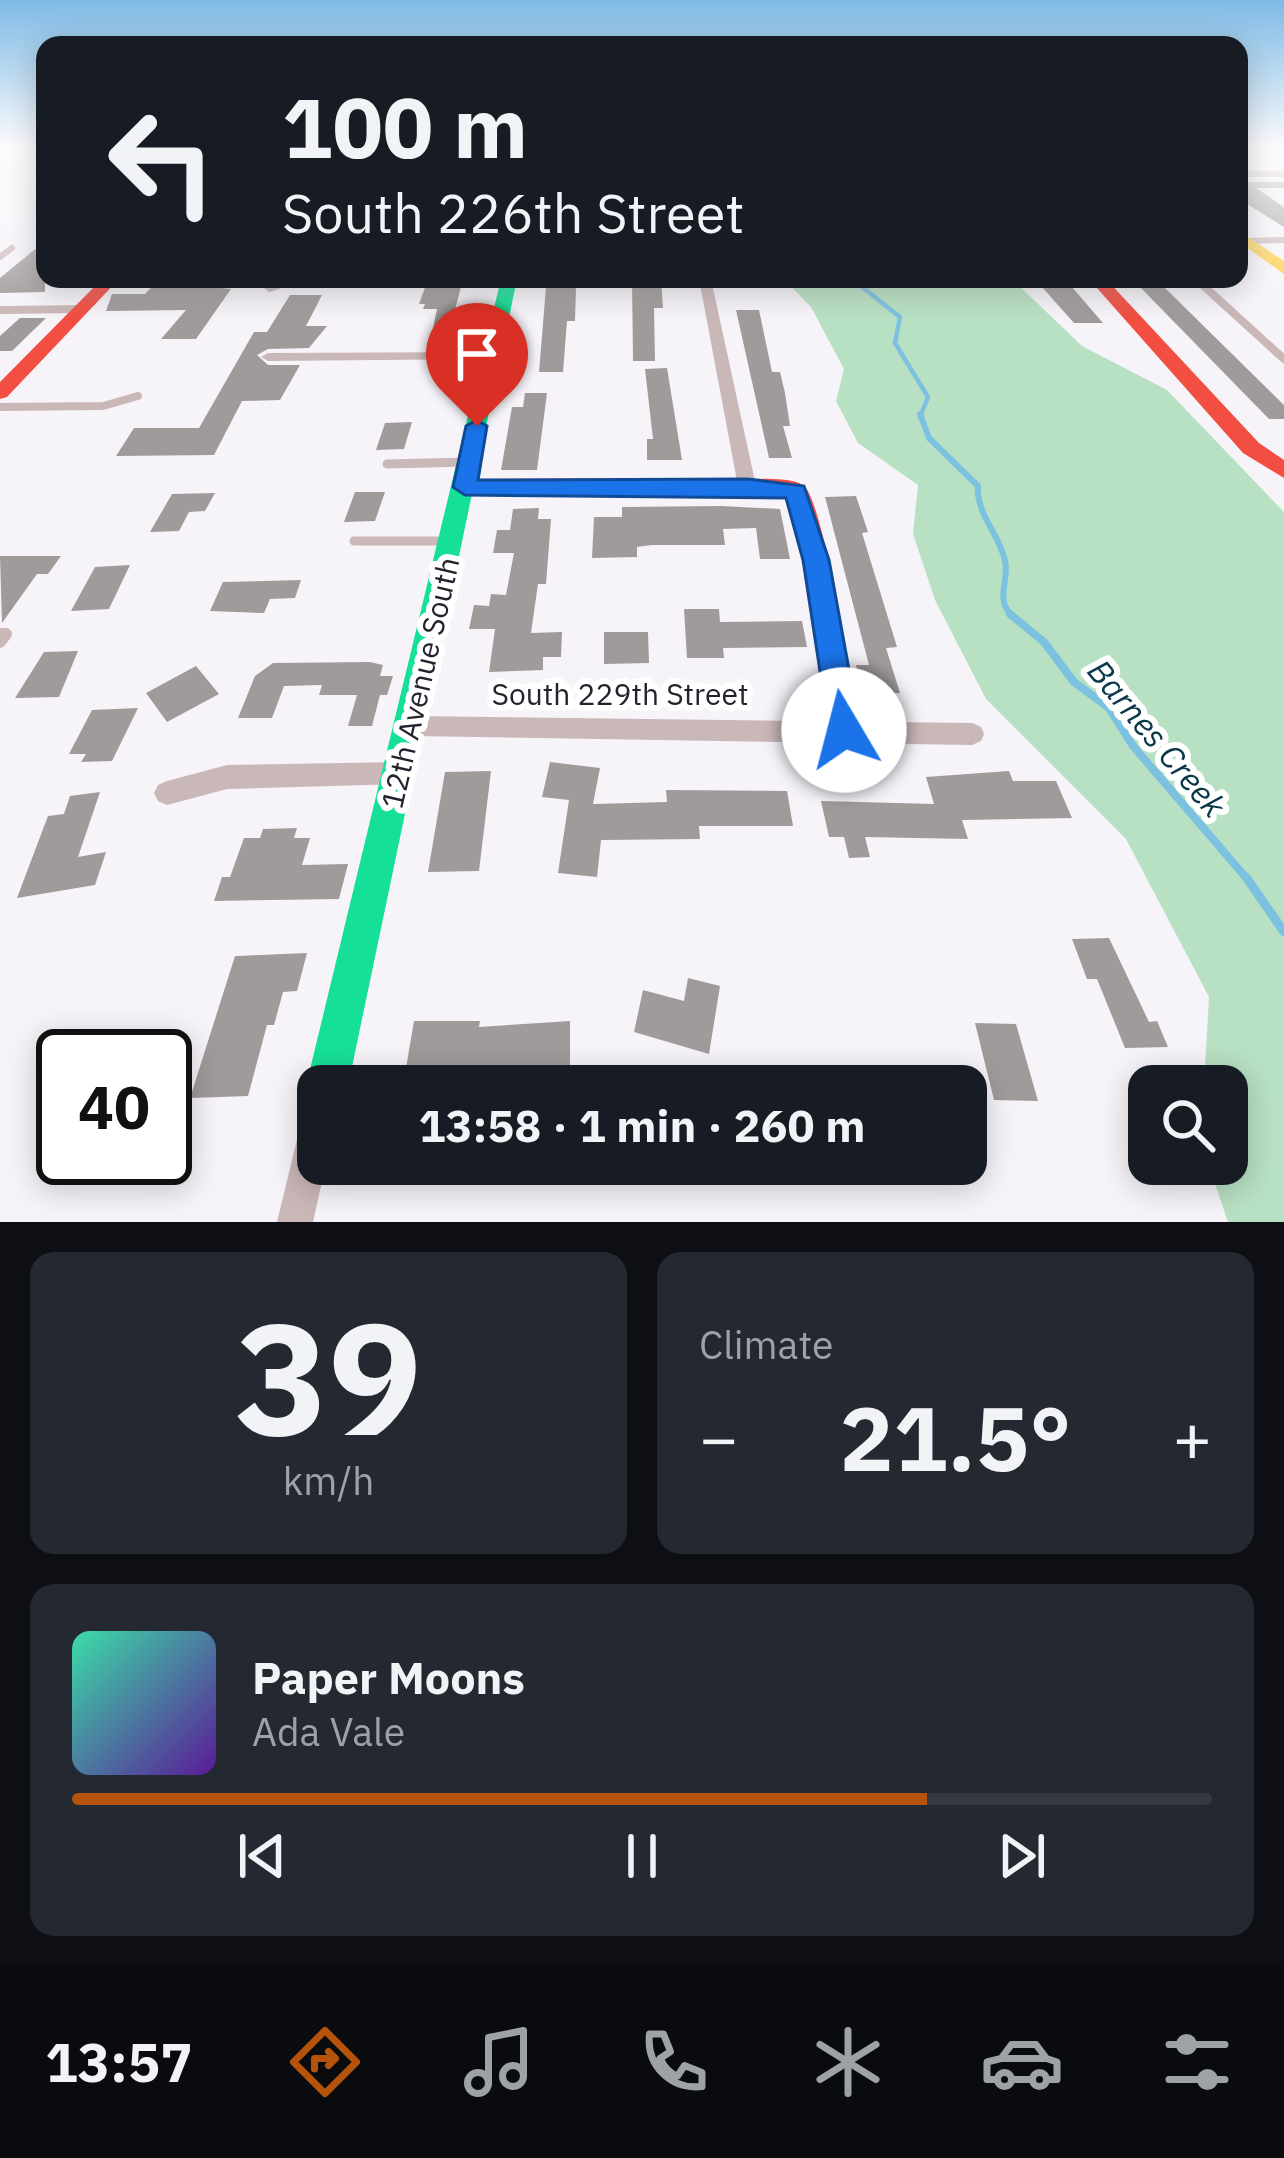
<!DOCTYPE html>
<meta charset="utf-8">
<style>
:root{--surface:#171b24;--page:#242831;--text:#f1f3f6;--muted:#9ea1a6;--line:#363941;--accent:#b45309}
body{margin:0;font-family:"IBM Plex Sans",sans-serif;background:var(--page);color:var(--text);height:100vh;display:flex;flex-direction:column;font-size:45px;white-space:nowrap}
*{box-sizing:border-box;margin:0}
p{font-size:39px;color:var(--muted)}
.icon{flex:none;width:66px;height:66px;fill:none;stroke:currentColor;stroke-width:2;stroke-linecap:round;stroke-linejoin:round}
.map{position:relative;height:1222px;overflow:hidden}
.panel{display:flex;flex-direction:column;gap:30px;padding:30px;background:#0d0f14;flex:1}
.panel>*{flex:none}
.hud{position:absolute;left:36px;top:36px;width:1212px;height:252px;border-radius:24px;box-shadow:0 6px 30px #0003;background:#171b24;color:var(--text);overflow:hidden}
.tools{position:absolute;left:1128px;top:1065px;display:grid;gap:24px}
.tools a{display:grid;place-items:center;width:120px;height:120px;border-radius:24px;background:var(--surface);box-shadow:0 6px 30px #0003;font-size:60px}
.speed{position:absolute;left:36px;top:1029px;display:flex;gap:24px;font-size:60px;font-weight:700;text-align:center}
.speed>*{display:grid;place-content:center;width:156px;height:156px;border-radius:50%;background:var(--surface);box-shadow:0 6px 30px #0003;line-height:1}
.speed .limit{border:6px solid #111;border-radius:18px;background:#fff;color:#111}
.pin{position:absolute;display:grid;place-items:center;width:102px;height:102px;color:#fff;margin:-123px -51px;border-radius:50% 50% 50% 0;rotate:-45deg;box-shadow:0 0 12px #0007}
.pin .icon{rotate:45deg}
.me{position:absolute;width:132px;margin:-66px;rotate:352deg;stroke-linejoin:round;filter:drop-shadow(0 0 9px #0008)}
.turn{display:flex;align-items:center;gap:42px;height:252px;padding:0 48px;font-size:54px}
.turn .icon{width:156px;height:156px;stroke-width:2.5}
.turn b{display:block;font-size:84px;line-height:102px}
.big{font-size:90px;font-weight:800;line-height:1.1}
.panel .widget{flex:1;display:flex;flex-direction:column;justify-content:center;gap:18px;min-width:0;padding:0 42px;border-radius:24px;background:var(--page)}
.panel .dial{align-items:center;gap:0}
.dial b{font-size:156px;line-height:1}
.song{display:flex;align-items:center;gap:36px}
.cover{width:144px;height:144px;border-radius:18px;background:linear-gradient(135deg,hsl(160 70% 55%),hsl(270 70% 35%))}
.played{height:12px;border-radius:6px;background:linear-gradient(90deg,var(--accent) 75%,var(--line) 75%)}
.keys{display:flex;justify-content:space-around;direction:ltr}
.heat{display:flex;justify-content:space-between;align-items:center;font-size:66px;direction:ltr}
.panel .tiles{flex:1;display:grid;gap:30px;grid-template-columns:1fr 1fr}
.widget:last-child{grid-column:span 2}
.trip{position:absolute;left:297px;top:1065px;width:690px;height:120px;border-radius:24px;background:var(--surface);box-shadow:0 6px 30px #0003;font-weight:800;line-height:120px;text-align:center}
.tab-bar{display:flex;height:192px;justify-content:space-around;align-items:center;background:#090b0e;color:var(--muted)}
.tab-bar .icon{width:84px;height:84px}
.tab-bar .selected{color:var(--accent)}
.tab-bar b{font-size:54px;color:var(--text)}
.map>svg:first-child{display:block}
.forest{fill:#b8e0c2}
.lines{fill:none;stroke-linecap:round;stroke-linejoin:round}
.stream-far3{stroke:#7cc2e0;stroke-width:4.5}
.stream-far2{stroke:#7cc2e0;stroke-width:6}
.stream-far1{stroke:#7cc2e0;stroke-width:8}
.stream{stroke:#7cc2e0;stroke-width:9}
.building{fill:#a09a9a}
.lane-far3{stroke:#cab7b8;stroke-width:6}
.lane-far2{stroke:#cab7b8;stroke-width:8}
.lane-far1{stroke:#cab7b8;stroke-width:9}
.lane{stroke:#cab7b8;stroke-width:12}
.street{fill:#cab7b8;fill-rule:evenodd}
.fast{fill:#16e098;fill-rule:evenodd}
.slow{fill:#ffcf43;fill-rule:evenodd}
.jam{fill:#f24e42;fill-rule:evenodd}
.route{fill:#1a73e8;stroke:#114b97;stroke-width:3}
.labels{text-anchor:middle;stroke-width:12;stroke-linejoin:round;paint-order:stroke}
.street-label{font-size:30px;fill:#25222e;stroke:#fff}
.water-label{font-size:33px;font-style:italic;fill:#0a3749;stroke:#fff}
</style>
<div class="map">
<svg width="1284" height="1222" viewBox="0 0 1284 1222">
<rect width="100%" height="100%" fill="#f6f4f9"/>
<path class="forest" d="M784,279h228l70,67 85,44 117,122v710h-56l-20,-58h19v-78h-23l5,-89 -83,-158 -140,-140 -51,-99 -22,-66 5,-49 -60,-42 -22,-42 8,-32 -33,-62z"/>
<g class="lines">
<path class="stream-far3" d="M852,279l48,38 -5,26 33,54 -8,20"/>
<path class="stream-far2" d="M920,414l9,24 49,48c-2,29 22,48 27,75 5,21 -12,39 9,56"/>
<path class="stream-far1" d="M1010,614l34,28 30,40 35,26 24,38 115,134"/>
<path class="stream" d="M1246,877l38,55"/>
</g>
<path class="building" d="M1239,182h45v6h-28l28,19v20l-45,-28z
M45,241v51l-45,1v-15z
M159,279h48l-6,7 30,3 -35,50h-35l25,-29 -80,1 6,-17h33z
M428,279h35l-18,69h-16l8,-39h-14l2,-5h-6z
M632,279l29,1 2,28h-9l1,53h-22z
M1071,286l32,37h-29l-32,-36z
M1139,286h24l121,119v14h-15z
M546,287h30l-1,34h-8l-4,51h-24z
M290,295h32l-16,31h21l-18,22 -41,1 -11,6 11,10h32l-20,35 -38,1 -28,54 -98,1 18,-28h65l55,-96h13z
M736,310h23l13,62h8l5,21 5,33h-7l9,32h-23z
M20,318h26l-34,33h-12v-15z
M667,368l15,92h-35v-21h6l-8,-70z
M525,393h22l-10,77h-36l11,-63h11z
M412,422l-8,27 -28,1 9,-27z
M355,492h30l-10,29 -31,1z
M215,493l-10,18 -16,1 -10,19 -29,1 22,-38z
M856,496l12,36 -6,1 35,114 -11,1 14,45 -37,1 -7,-29h13l-44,-168z
M721,506l59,3 10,50h-30l-4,-31 -33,1 2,16h-73l-15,2v10l-45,1 2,-41h28v-10z
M539,508l-1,11h13l-5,65h-8l-7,49 31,-1 -1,25h-18v13l-54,2 6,-43h-26l5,-24 15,1 2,-12 15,1 8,-42h-21l4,-23h13l3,-21z
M0,556h61l-13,18h-11l-35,49z
M130,565l-21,44 -38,2 24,-44z
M301,580l-6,18 -25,1 -6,14 -54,-2 13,-29z
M684,609h35l1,13 82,-1 5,26 -84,1 1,10h-37z
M604,632h44l1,31 -45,1z
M78,651l-19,46 -44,1 29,-46z
M370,662l13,3 -3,11h13l-6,19h-7l-8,31h-24l9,-31h-38l3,-10 -38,1 -12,32h-34l17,-42 18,-13z
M196,666l23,28 -52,28 -21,-29z
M138,708l-26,53 -31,1 5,-8h-17l23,-44z
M550,762l50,6 -7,36 74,-2 -1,-12 121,1 6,35h-94l1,13 -99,1 -4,37 -39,-4 11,-73 -27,-3z
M491,771l-12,100 -51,1 17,-100z
M1009,771l4,10h43l16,37 -110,2 6,19 -103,-2 5,20 -21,1 -5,-21h-15l-8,-36 113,3 -8,-27z
M100,792l-22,65 28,-5 -11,33 -78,13 31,-82 16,-2 6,-18z
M297,828l-3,10h16l-8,27 46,-1 -9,35 -125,2 8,-24h8l14,-39h16l3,-9z
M1109,938l40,84 8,-1 11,26 -43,1 -28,-69h-10l-15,-40z
M307,953l-10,38 -14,1 -9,33h-7l-19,71 -58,2 45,-142z
M688,978l32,8 -11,68 -75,-22 9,-42 41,11z
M414,1021h66l-1,6 91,-6v49l-73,6v-9l-91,1z
M975,1023l41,1 22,77 -44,-1z
M792,1068l91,4 -1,14h-88z"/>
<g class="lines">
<path class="lane-far3" d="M1246,241l38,-1
M0,257l12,-9"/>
<path class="lane-far2" d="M1196,279l88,80
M0,407l103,-1 35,-10"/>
<path class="lane-far1" d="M387,464l80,-2
M354,541h93"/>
<path class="lane" d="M0,634h6l-6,8"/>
<path class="street" d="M1239,171h45v6h-45z
M253,279h15l12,10 -11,3z
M699,279h12l45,207 -9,6 -9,-6z
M0,306l83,-1 7,4 -7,4 -83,1z
M491,352l7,4 -2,3 -228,2 -7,-4 7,-4z
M411,716l561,7 9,4 3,7 -3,7 -9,4 -561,-9 -8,-3 -4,-7 4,-7z
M400,762l9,3 4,8 -4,8 -9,3 -173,5 -60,16 -9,-4 -4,-8 4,-8 9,-4 60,-16z
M318,1106v58h8l-13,58h-36l24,-99 5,-12z"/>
<path class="fast" d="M501,279h16l-169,807h-30v17l-6,-2 -6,-15z"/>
<path class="slow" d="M1239,231l45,30v13l-45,-32z"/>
<path class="jam" d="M102,279h17l-112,118 -7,2v-17z
M1089,279h17l153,164 25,17v18l-41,-25z
M747,478c15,2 43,-1 56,7 21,14 50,210 56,245l-4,10 -11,3 -11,-3 -4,-10 -26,-171 -17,-61 -39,-4 -282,1 -12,-8 12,-8z"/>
</g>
<linearGradient id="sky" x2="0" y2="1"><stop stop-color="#7dbae5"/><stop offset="0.46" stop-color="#fbfafc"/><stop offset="1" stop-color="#fbfafc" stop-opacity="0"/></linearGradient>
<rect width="1284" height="316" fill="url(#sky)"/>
<path class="route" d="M477,420l10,6 -9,54 270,-1 56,7 25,74 31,170 -5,9 -11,4 -11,-4 -4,-9 -26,-170 -17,-62 -321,-3 -12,-8 13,-61z"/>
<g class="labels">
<g class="street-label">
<text transform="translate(421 683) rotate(-77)" y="10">12th Avenue South</text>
<text x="620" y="705">South 229th Street</text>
</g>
<g class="water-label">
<text transform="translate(1157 738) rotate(50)" y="12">Barnes Creek</text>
</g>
</g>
</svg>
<div class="tools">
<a><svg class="icon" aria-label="search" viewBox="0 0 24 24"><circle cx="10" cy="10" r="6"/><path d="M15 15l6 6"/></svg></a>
</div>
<div class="speed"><div class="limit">40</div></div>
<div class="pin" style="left:477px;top:426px;background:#d93025"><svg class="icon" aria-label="arrive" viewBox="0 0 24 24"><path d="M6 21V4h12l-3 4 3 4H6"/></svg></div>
<svg class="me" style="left:844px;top:730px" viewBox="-20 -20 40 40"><circle r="19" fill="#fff"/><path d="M0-13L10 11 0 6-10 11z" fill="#1a73e8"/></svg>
<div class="trip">13:58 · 1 min · 260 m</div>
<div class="hud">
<div class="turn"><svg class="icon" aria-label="left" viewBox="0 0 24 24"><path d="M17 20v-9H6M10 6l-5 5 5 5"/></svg><div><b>100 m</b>South 226th Street</div></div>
</div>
</div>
<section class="panel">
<div class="tiles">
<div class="widget dial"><b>39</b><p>km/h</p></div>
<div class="widget"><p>Climate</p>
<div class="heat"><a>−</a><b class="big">21.5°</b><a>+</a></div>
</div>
<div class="widget">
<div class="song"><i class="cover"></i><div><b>Paper Moons</b><p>Ada Vale</p></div></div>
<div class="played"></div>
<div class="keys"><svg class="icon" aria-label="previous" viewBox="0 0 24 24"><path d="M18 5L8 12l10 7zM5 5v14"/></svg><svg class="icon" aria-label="pause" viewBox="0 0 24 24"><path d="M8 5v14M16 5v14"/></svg><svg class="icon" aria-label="next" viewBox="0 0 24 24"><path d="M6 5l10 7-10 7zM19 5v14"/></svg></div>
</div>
</div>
</section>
<nav class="tab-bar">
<b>13:57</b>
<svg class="icon selected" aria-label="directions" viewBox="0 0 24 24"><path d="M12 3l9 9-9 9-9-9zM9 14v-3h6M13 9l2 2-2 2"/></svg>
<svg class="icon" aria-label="music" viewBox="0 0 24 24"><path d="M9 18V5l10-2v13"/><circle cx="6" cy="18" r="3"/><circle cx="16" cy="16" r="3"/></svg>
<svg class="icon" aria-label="phone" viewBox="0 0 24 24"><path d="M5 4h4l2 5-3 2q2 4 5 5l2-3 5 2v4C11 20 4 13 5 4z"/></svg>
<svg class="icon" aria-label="climate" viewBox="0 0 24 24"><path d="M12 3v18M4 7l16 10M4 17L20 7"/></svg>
<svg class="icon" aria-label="car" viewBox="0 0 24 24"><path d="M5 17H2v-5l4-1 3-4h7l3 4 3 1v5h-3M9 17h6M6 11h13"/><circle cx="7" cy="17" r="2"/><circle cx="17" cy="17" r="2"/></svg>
<svg class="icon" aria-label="filters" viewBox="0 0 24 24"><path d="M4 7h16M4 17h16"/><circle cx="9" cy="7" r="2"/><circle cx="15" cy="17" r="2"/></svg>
</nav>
